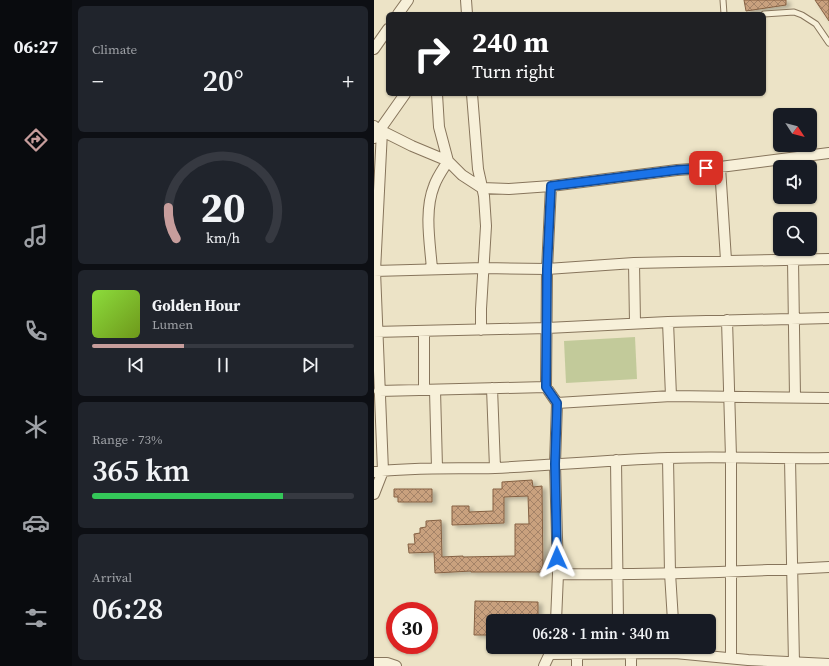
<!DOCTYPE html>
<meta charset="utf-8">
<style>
:root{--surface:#171b24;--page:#20242c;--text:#f1f3f6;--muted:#9ea1a6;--line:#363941;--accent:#c79d9c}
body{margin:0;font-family:"Source Serif 4",serif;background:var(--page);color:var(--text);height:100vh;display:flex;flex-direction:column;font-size:15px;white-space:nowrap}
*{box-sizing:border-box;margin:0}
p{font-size:13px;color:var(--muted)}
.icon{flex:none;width:22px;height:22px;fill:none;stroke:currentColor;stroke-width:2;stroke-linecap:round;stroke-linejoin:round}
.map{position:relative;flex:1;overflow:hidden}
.sheet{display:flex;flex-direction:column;gap:6px;padding:6px;background:#0d0f14;width:302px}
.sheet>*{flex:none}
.top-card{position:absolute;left:12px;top:12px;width:380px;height:84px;border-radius:6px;box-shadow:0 1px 3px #0004;background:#202124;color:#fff;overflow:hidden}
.needle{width:26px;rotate:126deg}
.controls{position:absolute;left:399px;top:108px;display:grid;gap:8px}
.controls a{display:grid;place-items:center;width:44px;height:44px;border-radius:6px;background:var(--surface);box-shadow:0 1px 3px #0004;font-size:20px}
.speed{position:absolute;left:12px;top:602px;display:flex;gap:8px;font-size:20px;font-weight:700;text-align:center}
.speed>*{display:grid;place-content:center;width:52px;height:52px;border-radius:50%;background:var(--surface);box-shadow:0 1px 3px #0004;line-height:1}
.speed .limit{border:6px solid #d22;background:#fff;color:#111}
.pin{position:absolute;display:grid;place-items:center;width:34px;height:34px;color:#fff;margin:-17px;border-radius:8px;box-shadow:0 2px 6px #0006}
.me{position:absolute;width:44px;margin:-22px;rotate:359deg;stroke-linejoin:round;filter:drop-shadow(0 0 3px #0008)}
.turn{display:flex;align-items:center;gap:14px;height:84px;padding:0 20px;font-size:18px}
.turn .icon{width:52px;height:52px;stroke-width:2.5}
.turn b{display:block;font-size:28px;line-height:34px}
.big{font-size:30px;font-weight:600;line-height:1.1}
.sheet .tile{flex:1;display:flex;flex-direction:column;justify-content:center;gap:6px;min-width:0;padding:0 14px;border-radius:6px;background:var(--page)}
.sheet .dial{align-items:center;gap:0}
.dial svg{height:104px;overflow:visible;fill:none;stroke:var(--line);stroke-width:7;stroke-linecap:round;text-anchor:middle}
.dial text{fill:var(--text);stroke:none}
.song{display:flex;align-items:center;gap:12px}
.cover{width:48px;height:48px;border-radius:6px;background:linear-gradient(135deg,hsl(90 70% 55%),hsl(80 70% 35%))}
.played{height:4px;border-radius:2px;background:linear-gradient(90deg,var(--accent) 35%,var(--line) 35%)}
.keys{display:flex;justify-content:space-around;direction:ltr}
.heat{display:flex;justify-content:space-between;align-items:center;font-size:22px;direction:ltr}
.charge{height:6px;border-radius:3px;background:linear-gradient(90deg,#34c759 73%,var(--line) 0)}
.trip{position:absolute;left:112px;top:614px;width:230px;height:40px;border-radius:6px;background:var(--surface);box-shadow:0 1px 3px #0004;font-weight:600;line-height:40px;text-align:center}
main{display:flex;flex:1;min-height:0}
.dock{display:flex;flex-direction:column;width:72px;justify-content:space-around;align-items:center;background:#090b0e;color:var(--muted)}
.dock .icon{width:28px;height:28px}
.dock .active{color:var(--accent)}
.dock b{font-size:18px;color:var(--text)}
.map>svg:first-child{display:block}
.pitch{fill:#c2ca9a}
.building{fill:url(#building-cross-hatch);stroke:#856143;filter:url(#shadow)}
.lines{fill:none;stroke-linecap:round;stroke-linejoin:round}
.lane-casing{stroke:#87755c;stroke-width:7}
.street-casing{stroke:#87755c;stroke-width:12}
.lane{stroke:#f7f0d9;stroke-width:5}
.street{stroke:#f7f0d9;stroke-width:10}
.route-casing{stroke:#114b97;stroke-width:10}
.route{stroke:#1a73e8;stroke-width:7}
</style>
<main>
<nav class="dock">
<b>06:27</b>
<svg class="icon active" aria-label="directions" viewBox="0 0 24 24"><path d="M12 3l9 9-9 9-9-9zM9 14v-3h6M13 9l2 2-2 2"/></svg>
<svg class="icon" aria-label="music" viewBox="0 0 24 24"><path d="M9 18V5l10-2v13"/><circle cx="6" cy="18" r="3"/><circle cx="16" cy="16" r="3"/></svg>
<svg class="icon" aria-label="phone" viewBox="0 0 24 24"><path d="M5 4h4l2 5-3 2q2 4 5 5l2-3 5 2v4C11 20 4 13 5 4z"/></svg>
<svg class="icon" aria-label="climate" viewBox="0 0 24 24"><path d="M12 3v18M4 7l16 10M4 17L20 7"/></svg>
<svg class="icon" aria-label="car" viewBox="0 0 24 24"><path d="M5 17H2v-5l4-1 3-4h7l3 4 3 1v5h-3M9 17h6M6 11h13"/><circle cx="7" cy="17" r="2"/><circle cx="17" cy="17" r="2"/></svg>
<svg class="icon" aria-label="filters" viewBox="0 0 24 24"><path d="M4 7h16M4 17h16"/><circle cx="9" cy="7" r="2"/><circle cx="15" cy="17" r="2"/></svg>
</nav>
<section class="sheet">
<div class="tile"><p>Climate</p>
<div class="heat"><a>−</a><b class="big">20°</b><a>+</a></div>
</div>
<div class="tile dial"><svg viewBox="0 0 100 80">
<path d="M14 69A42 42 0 1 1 86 69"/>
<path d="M14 69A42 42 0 0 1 8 45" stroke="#c79d9c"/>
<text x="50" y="56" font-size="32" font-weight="700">20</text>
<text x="50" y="72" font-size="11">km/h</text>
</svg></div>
<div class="tile">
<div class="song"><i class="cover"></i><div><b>Golden Hour</b><p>Lumen</p></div></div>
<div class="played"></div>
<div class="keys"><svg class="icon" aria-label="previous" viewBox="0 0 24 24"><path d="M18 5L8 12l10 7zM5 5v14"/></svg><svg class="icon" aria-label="pause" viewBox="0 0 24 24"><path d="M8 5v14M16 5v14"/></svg><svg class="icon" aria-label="next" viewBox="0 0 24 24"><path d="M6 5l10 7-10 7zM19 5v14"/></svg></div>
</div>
<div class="tile"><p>Range · 73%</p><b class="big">365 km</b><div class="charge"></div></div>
<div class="tile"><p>Arrival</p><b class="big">06:28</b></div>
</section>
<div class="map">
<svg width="455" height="666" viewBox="0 0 455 666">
<defs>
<pattern id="building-cross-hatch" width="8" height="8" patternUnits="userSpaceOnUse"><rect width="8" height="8" fill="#c9a17e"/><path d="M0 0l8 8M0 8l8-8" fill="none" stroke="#a48367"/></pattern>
<filter id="shadow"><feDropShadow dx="4" dy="2.5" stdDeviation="2" flood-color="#0004"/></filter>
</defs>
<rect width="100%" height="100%" fill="#ece3c6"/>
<path class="pitch" d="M261,337l2,42 -71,4 -2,-42z"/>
<path class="building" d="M370,0h42v5l-40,6z
M441,0h14v21z
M158,480l1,7 9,-1 1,86h-72v-1l-36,2 -1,-21 -25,1 -1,-9h7l-1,-10 6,-1v-5l6,-1v-6l15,-1 1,37 21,-1v1l52,-1v-32h14l-1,-28 -24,1v26l-52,2v-19h17v6l24,-1v-22h9v-7z
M20,489h38v13h-34v-5h-4z
M101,601l63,1v19h-45v14h-19z"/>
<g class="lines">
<g class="lane-casing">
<path id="lane" d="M349,0l1,14
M390,14l30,-2 8,3 14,9 13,19"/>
</g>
<g class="street-casing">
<path id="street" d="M92,0l1,14
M24,14l10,-14
M0,49l14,-20
M98,94l6,75 6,27 2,30 -5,83v21
M0,126l5,5h3l-7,140 8,200 -9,23
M8,131l30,15 36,15 14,14 20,13 27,1 42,-3 126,-16 43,-3 109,-14
M0,138l31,-44
M346,167l6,93
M177,186l-4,83 -1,118 11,16 -2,61 3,110 -2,47
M419,260l2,137
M260,263l1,60
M58,269c-2,-26 -8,-58 2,-83 3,-9 9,-17 14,-25l-9,-34 -2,-33
M0,271l110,-3 63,1 87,-6 195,-4
M353,320l4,137v201
M294,322l3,74
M0,332l173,-4 121,-6 161,-4
M118,388l3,80
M50,390v-59
M61,390l2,78
M5,391l167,-4
M183,403l114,-7 158,2
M294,458l2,115 3,48
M416,459l4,204
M242,460l2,161
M0,472c40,-5 81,-3 121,-4 58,-3 115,-8 173,-10 54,-2 107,1 161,0
M184,574c90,1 181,-2 271,-7
M175,654l126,-1 73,7 81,4
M0,663h13l9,3
M170,666l8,-17
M203,666v-13
M257,666v-13"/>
</g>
<use href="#lane" class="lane"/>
<use href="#street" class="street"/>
</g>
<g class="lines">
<g class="route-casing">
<path id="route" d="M183,558l-2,-94 2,-61 -11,-16 1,-118 4,-83 126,-16 29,-2"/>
</g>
<use href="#route" class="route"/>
</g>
</svg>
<div class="controls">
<a><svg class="needle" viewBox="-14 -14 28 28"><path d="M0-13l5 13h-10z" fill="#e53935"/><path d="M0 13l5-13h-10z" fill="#9ea1a6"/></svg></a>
<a><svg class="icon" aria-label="sound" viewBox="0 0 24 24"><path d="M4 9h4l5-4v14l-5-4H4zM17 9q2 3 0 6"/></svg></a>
<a><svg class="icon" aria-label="search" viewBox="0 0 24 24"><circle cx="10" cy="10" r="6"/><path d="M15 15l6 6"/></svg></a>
</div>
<div class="speed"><div class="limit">30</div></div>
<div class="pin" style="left:332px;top:168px;background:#d93025"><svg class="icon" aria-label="arrive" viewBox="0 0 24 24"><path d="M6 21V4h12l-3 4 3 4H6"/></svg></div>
<svg class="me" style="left:183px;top:558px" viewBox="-20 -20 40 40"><path d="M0-17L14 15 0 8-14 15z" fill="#1a73e8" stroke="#fff" stroke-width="4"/></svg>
<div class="trip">06:28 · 1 min · 340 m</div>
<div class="top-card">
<div class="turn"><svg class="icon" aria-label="right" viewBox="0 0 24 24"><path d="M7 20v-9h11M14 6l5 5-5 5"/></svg><div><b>240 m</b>Turn right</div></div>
</div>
</div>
</main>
